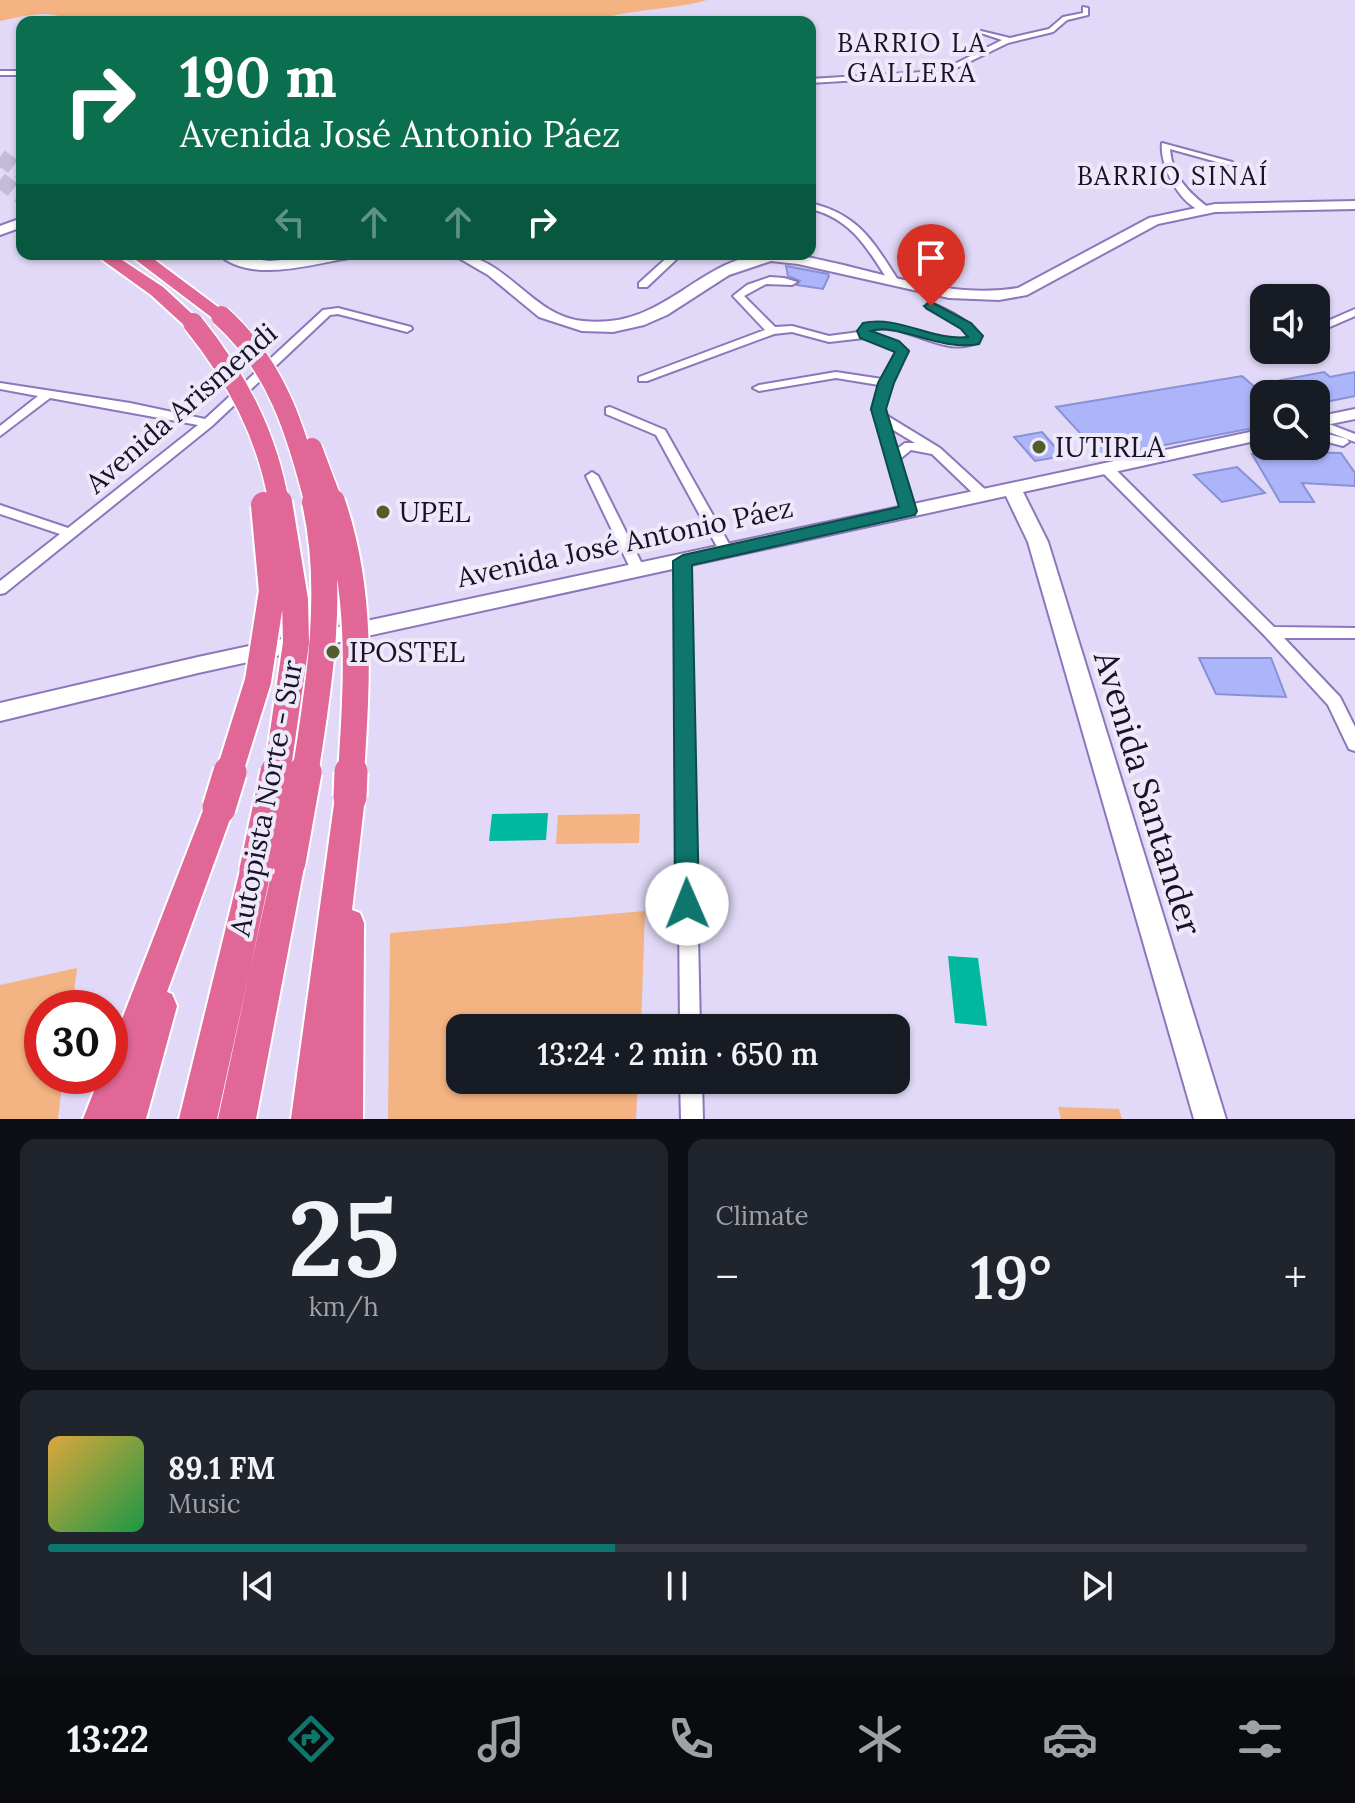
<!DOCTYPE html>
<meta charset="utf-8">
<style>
:root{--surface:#171b24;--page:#20242c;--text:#f1f3f6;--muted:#9ea1a6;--line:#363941;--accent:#0f766e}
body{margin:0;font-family:Lora,serif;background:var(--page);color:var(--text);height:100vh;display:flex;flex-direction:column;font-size:30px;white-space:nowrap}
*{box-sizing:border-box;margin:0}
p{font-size:26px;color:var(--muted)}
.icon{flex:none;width:44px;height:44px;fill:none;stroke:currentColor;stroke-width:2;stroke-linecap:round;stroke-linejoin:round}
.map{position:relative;height:1119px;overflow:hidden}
.side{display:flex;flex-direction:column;gap:20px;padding:20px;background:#0d0f14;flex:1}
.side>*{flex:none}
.top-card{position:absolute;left:16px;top:16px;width:800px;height:244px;border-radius:16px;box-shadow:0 2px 6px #0004;background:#0b6e4f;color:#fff;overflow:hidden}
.buttons{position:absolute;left:1250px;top:284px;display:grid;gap:16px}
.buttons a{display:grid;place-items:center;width:80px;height:80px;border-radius:16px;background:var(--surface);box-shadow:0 2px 6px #0004;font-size:40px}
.speed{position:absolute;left:24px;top:990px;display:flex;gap:16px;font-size:40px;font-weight:700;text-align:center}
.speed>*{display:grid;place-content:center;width:104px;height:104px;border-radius:50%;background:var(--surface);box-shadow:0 2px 6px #0004;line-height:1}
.speed .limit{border:12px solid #d22;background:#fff;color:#111}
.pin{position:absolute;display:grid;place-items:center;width:68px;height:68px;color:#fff;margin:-82px -34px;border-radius:50% 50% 50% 0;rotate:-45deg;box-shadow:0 0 8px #0007}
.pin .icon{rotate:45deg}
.me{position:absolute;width:88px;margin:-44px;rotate:359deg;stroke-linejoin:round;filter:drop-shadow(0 0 6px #0008)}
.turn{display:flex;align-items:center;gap:28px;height:168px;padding:0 32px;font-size:36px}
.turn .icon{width:104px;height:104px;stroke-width:2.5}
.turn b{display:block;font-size:56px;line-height:68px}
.lanes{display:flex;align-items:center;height:76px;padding:0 32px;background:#0003;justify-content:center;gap:40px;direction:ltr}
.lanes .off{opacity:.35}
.big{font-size:60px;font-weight:600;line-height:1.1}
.side .widget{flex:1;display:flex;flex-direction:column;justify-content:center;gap:12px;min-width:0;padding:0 28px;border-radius:16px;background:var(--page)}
.side .dial{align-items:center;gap:0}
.dial b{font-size:104px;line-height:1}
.song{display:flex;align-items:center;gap:24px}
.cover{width:96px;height:96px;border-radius:12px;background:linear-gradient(135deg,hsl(40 70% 55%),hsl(140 70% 35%))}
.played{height:8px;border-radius:4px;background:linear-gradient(90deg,var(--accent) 45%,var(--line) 45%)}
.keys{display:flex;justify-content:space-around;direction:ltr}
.heat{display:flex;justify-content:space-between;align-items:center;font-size:44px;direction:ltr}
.side .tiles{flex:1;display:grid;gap:20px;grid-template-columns:1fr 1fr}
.widget:last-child{grid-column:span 2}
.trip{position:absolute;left:446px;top:1014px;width:464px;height:80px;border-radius:16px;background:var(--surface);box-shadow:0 2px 6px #0004;font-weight:600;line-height:80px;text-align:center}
.tabs{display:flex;height:128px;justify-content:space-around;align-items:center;background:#090b0e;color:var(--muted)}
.tabs .icon{width:56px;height:56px}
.tabs .on{color:var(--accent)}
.tabs b{font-size:36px;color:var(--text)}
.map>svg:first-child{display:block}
.green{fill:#f3b382}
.water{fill:#00b89e}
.building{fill:#acb5f9;stroke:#8891d6;stroke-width:2}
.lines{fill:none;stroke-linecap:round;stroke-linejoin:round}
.highway-tunnel{stroke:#c3bbd8;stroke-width:16;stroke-dasharray:16 8;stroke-linecap:butt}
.street-casing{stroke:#8b77ba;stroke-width:4}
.secondary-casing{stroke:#8b77ba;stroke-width:4}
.highway-casing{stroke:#fff;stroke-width:4}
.street{fill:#fff;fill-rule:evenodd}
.secondary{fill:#fff;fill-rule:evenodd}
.highway{fill:#e06796;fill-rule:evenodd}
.highway-bridge-far2-casing{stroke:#fff;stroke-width:23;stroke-linecap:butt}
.highway-bridge-far1-casing{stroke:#fff;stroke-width:30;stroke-linecap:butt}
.highway-bridge-casing{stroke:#fff;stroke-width:37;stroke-linecap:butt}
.highway-bridge-far2{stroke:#e06796;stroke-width:20}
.highway-bridge-far1{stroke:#e06796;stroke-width:26}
.highway-bridge{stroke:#e06796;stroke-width:33}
.route{fill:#0f766e;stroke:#0a4d48;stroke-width:2}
.poi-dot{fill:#535c2b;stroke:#ede9f8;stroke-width:3}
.labels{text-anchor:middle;stroke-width:8;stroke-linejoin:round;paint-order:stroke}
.far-neighbourhood-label{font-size:26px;letter-spacing:2px;fill:#19112a;stroke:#ede9f8}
.street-label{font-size:28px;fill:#19112a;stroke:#ede9f8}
.poi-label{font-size:28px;fill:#19112a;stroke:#ede9f8;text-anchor:start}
.near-street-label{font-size:34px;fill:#19112a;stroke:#ede9f8}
</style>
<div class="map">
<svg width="1355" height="1119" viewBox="0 0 1355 1119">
<rect width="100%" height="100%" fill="#e1d9f7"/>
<path class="green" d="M0,0h707c-26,9 -98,11 -111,22h-313l-17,-4 -25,4h-171c-18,-15 -49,-5 -70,-1z
M640,814l-1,29 -83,1 2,-29z
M645,911l-4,117h-181v52h178l-2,39h-248l2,-186z
M77,968l-5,40h-30v68h21l-5,43h-58v-134z
M1058,1107l61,2 3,10h-61z"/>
<path class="water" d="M548,813l-2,27 -57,1 3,-27z
M948,956l30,2 9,68 -32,-3z"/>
<path class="building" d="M786,266l42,8 1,2 -6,13 -26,-4 3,-4 -12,-5z
M1324,372l6,5 25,-5v24l-39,8v-10h-18l-17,-14z
M1242,376l22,19v31l-162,31 -46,-50z
M1042,432l21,24 -28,5 -21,-24z
M1298,452l43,1 14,20v13l-53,-3 12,19h-34l-28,-48 48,1z
M1237,467l28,26 -43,9 -28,-27z
M1199,658h72l15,39 -70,-3z"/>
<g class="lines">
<path class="highway-tunnel" d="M0,157l22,16
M0,180l22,17"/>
<g class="street-casing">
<path id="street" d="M1083,7l5,1v7l-21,5 -14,12 -45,11 -66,32 -132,8v-4l131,-8 61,-31 -21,-7v-2l29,7 39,-9 14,-12 20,-4z
M0,71h22v4h-22z
M1162,143l70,19 -4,3 -58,-16c2,27 18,43 39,59v4c-26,0 -50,-46 -47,-69z
M810,203c48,11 63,38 88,77l-1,2h-8c-21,-33 -38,-64 -79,-73z
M671,254h11l-35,33h-8v-4z
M770,277l14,1 13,4 -5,3 -26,-1 -22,12 31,31 17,-1 37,10 30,-4 5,-8c37,-6 69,22 105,15l1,-3 -8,-8 -35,-20v-4l4,-1c18,7 38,18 50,33l-3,7c-11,3 -21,5 -33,2 -23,-4 -53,-23 -76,-14l29,11 10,9c-9,18 -27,44 -22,64l54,33 49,45 2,3 -2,3h-10l-47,-45 -21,-4 -11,9 16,52 -7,4 -5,-1 -32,-105 7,-24 -43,-7 -77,13 -6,-3 6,-3 77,-13 46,7 14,-27 -6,-6 -26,-8 -35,4 -37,-10 -18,2 -127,47h-8v-4l126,-47 -32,-34 14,-11zM890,428l25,15h-10l-8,6z
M338,308l73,19 1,2 -5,3 -69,-18 -8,1 -118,111 -207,167 -5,1v-13l60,-47 -60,-20v-9l68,23 130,-103 -148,-27 -50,38v-10l38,-30 -38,-7v-6l130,20 75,16 118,-109z
M1355,309v7l-39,17v-7z
M610,407l55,23 68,121 -2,3h-10l-65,-119 -50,-21v-6z
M1316,419l39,15v8l-39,-15z
M1316,431l31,8 2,3 -6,4 -27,-7z
M1107,465l5,1 162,161 81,1v10h-71l56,59 15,30v24l-6,-2 -21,-44 -63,-69 -163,-164 -1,-3z
M592,472l6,4 47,94 -2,3h-10l-2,-3 -45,-94z
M683,556l7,5 10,467h-20l-4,-467z
M680,1080h22l1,39h-22z"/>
</g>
<g class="secondary-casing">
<path id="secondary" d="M1355,201v8l-140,3 -57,12 -131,71 -28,5 -50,-2 -151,-34 -27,-3 -42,14 -62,40 -23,10 -31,7 -31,-1 -43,-14 -51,-42 -36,-21c54,0 78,62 131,67 82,9 113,-62 184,-67 25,-2 48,5 72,10 59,14 118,34 179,24l131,-70 66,-14z
M22,218v9l-22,8v-9z
M218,254l51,7 87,-7 -7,4c-38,6 -98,26 -131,-4z
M1355,409v10l-39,8v-10z
M1264,429v10l-241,53 25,50 178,577h-32l-166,-577 -22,-46 -808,177 -198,48v-18l198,-46z"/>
</g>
<g class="highway-casing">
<path id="highway" d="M94,254h19l50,33 39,36 -9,6 -7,-2 -35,-32z
M128,254h19l83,62 -9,5 -6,-1z
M350,785l10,3 5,9 -13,113 8,3 4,10 -1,196h-72l44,-322 5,-9z
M219,796l11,3 4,9 -67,184 5,2 5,12 -31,113h-63l17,-43h10v-26l94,-242 4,-9z
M289,848l11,4 5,10 -49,257h-38l55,-257 5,-10z
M256,856l11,4 5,10 -55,249h-38l61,-249 5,-10z"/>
</g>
<use href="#street" class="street"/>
<use href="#secondary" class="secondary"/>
<use href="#highway" class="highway"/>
<g class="highway-bridge-far2-casing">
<path id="highway-bridge-far2" d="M221,316c56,50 76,117 94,188
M193,323c44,55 74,111 86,181
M312,448l21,56"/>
</g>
<g class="highway-bridge-far1-casing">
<path id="highway-bridge-far1" d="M332,502c31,90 25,178 19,272
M229,774l29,-93 14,-90 -8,-86
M277,774l19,-131 -1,-43 -16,-98
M305,774c14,-87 30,-185 10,-272"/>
</g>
<g class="highway-bridge-casing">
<path id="highway-bridge" d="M350,797l1,-25
M219,808l11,-36
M289,862l16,-90
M256,870l21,-98"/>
</g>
<use href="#highway-bridge-far2" class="highway-bridge-far2"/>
<use href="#highway-bridge-far1" class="highway-bridge-far1"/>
<use href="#highway-bridge" class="highway-bridge"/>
</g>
<path class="route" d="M931,302l40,21 12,13 -4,8c-39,8 -82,-22 -108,-13l28,10 10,10 -15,32 -8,26 31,102 -2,4 -223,50 7,339 -3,7 -9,4 -8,-4 -4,-7 -2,-343 10,-6 216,-48 -28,-98 7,-26 17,-31 -35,-14 -3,-7 6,-8c36,-8 69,18 105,14l-7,-8 -35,-21 -2,-2z"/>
<g class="poi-dot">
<circle cx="1039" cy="447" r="8"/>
<circle cx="383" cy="512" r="8"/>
<circle cx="333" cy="652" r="8"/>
</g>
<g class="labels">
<g class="far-neighbourhood-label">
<text x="912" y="52">BARRIO LA<tspan x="912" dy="30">GALLERA</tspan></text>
<text x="1173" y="185">BARRIO SINAÍ</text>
</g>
<g class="street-label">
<text transform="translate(181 408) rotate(-41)" y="10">Avenida Arismendi</text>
<text transform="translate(625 542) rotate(-12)" y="10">Avenida José Antonio Páez</text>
<text transform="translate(266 798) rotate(-79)" y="10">Autopista Norte - Sur</text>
</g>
<g class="poi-label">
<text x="1055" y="457">IUTIRLA</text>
<text x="399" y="522">UPEL</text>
<text x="349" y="662">IPOSTEL</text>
</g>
<g class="near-street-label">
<text transform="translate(1148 793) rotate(73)" y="12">Avenida Santander</text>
</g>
</g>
</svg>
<div class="buttons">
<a><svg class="icon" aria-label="sound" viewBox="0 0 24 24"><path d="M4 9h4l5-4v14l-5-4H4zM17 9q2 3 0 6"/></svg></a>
<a><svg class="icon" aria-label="search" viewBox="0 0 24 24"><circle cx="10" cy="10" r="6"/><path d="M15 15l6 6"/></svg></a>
</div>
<div class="speed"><div class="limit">30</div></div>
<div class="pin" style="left:931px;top:306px;background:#d93025"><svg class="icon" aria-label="arrive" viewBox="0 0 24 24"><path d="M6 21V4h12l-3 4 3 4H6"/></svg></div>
<svg class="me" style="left:687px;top:904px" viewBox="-20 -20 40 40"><circle r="19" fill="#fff"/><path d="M0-13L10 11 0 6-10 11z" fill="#0f766e"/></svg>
<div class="trip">13:24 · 2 min · 650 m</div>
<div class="top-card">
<div class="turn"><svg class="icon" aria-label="right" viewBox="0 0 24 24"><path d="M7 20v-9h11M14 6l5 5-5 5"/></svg><div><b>190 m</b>Avenida José Antonio Páez</div></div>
<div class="lanes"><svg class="icon off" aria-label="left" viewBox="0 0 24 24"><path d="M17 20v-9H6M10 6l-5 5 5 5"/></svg><svg class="icon off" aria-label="ahead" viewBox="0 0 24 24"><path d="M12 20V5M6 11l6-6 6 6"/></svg><svg class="icon off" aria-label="ahead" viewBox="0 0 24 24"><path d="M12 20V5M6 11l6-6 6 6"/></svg><svg class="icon" aria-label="right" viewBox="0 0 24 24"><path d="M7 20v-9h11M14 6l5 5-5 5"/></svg></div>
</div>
</div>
<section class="side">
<div class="tiles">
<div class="widget dial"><b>25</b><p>km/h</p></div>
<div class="widget"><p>Climate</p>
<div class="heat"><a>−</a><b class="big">19°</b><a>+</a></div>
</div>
<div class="widget">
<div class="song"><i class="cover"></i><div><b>89.1 FM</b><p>Music</p></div></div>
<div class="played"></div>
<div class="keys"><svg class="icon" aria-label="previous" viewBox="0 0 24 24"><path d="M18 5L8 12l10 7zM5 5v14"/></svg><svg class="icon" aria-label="pause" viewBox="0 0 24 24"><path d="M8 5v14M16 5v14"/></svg><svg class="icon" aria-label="next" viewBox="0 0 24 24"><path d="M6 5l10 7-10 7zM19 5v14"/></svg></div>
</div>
</div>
</section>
<nav class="tabs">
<b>13:22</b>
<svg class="icon on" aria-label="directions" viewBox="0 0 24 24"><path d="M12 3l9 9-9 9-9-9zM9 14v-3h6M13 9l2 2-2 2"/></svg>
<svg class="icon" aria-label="music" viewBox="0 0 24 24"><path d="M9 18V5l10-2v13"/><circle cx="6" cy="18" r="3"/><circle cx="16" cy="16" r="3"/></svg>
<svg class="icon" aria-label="phone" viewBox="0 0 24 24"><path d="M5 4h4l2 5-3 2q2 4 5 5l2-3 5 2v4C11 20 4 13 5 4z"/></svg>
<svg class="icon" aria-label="climate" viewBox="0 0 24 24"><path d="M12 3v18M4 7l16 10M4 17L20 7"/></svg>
<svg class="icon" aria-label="car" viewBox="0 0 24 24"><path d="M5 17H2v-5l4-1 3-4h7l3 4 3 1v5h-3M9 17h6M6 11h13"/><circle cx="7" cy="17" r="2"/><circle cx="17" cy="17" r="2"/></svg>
<svg class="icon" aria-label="filters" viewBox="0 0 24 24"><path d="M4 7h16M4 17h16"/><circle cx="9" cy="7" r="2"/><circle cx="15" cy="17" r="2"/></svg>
</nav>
